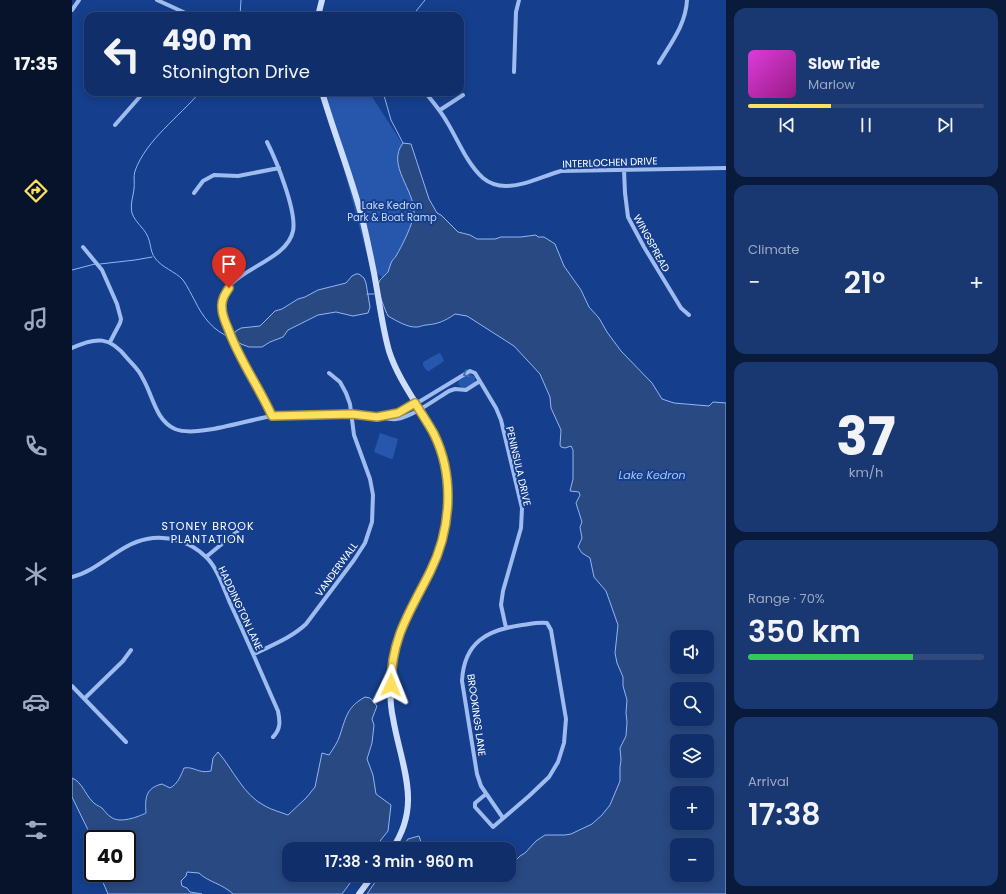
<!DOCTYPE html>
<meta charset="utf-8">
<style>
:root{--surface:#102f6a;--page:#193770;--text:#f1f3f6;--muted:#9ca9c1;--line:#304a7e;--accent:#ffdf5e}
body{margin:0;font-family:Poppins,sans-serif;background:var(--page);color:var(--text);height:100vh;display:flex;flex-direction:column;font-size:15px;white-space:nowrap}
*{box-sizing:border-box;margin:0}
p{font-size:13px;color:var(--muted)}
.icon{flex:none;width:22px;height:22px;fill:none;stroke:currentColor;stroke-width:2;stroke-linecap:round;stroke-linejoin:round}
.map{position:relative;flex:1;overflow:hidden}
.panel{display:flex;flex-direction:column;gap:8px;padding:8px;background:#091a3a;width:280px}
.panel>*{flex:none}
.top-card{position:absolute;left:12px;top:12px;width:380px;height:84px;border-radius:12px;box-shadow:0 2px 10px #0003,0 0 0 1px var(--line);background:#102f6a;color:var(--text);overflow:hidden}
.tools{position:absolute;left:598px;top:630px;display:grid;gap:8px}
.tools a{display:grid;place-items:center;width:44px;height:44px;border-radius:8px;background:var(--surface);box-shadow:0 2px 10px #0003,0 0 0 1px var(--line);font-size:20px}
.speed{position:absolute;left:12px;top:830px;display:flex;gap:8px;font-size:20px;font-weight:700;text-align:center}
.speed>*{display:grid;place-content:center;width:52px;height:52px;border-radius:50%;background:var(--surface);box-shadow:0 2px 10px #0003,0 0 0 1px var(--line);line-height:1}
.speed .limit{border:2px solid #111;border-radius:6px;background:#fff;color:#111}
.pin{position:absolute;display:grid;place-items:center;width:34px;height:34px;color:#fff;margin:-41px -17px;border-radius:50% 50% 50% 0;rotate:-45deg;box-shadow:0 0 4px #0007}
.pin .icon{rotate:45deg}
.me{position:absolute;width:44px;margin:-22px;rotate:2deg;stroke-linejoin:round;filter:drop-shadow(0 0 3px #0008)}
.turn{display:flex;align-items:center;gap:14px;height:84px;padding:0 12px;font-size:18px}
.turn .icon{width:52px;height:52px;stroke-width:2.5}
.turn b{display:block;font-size:28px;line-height:34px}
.big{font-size:30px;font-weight:600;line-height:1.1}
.panel .card{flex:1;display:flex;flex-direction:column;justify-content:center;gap:6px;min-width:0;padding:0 14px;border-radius:12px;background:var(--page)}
.panel .dial{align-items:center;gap:0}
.dial b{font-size:52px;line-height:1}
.song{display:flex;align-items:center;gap:12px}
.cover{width:48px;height:48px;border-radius:6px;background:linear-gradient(135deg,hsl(300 70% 55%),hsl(310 70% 35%))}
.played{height:4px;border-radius:2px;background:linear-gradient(90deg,var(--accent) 35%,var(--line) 35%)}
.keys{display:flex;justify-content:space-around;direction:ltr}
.heat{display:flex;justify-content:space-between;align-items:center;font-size:22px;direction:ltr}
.charge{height:6px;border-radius:3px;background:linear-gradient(90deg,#34c759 70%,var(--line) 0)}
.trip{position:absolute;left:210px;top:842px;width:234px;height:40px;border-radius:12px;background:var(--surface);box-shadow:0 2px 10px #0003,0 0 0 1px var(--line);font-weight:600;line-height:40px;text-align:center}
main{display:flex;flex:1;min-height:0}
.tab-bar{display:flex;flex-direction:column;width:72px;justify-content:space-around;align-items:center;background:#06132a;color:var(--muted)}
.tab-bar .icon{width:28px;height:28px}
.tab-bar .current{color:var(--accent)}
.tab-bar b{font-size:18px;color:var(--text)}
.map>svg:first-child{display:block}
.green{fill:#2757ac}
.water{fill:#294983;stroke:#91b6f3;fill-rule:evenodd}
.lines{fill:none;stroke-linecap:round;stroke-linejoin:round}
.stream{stroke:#91b6f3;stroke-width:1}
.street{stroke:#9fbcf0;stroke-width:4}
.secondary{stroke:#cdddfb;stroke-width:6}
.oneway{stroke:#456bb0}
.route-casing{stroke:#a6913d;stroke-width:10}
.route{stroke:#ffdf5e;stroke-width:7}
.labels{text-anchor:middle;stroke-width:4;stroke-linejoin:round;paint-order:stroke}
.street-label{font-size:10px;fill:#fff;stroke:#153f8d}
.park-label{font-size:10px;fill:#c6d9fb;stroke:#153f8d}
.water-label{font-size:11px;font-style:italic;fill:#abc7f7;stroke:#153f8d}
.neighbourhood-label{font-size:11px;letter-spacing:1px;fill:#fff;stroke:#153f8d}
</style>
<main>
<nav class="tab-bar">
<b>17:35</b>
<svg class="icon current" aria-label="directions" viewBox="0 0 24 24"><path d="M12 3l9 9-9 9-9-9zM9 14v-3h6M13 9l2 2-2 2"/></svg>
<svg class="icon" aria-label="music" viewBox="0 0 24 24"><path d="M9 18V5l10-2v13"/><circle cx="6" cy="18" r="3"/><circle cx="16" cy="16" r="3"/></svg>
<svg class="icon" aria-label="phone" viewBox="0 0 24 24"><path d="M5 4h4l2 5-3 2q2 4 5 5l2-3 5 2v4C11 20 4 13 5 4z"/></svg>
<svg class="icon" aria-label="climate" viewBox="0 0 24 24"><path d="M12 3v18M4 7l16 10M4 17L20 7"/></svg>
<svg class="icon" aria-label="car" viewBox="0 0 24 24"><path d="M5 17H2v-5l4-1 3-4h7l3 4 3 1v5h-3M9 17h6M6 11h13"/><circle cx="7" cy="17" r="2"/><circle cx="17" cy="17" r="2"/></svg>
<svg class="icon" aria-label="filters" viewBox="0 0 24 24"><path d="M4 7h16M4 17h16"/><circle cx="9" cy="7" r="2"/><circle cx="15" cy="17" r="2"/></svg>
</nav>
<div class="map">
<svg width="654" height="894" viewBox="0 0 654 894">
<rect width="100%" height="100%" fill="#153f8d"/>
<path class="green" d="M251,92h46l38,59 23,56 -41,74 -18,-11z
M367,353l2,1 3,7 -15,10 -3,-1 -3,-5v-3z
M398,374l5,3v5l-8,6h-5l-4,-4 1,-4z
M308,433l18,6 -5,19 -2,1 -17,-7z"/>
<path class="water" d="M331,143l8,1 18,55 8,14 4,2 17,17 12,3 7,4h18l6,-2h20l15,-2 2,2h6l11,7 9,22 17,24 8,17 10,11 8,14 14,19 31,32 10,16 12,4 35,3 4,-4 13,1v491h-359l13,-19h72l8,6 20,-3 4,-3h25v-10l5,-3 6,-6 5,-3 11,-12 9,-6h20l6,-1 21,-10 10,-9 8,-10 10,-24v-14l1,-7 -1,-12 6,-12 1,-14 -1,-9 1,-13 -4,-14v-9l-6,-14 -2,-10 3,-28 -12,-34 -12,-14 -4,-19 -8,-5 -4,-6 4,-9 -2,-11 2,-5 -6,-19 4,-8 -1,-3 -9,-1 3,-12v-29l-2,-4 -6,2 -4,-1 -1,-2 1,-15 -10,-22 -1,-11 -10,-23 -26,-28 -47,-30 -12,-2c-10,7 -17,10 -29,11 -3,0 -6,2 -9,2 -9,1 -22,-7 -29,-11 -3,-6 -10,-24 -10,-29 0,-8 6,-10 10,-15 1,-3 2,-6 3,-9 1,-3 4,-5 5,-7 6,-10 17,-32 18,-43 1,-23 -28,-48 -11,-70zM605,637h30v30h-30zM605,689h30v30h-30zM605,741h30v30h-30zM605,793h30v30h-30zM605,845h30v30h-30z
M284,274h3l5,4 2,5 4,24 -2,6 -15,3 -17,-4 -18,3 -30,15 -5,7 -13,5 -8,5h-13l-8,-3 -7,-5 -1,-4 3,-4 5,-3 19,-2 15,-15 7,-2 16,-10 7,-2 13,-7 28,-7 6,-7z
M293,697l5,1 7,8 -5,13 2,6 -2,18 -5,16 6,16 3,19 15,11 -3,26 -8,10 11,8h-102v26h67l-14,19h-109c-10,-10 -25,-12 -34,-21l-12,-1 -1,4 -5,5 1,5 5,2 3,4 12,2h-94l-9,-21h28v-34h-34v8l-2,-11 -19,-39v-19c10,4 13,16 20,23 2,3 7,5 10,7 3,3 5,7 9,9 8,7 27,0 35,-4 -1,-14 -1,-25 16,-29l8,4c8,-4 11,-13 14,-20 10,-2 14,6 27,3l2,-13 5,-6c15,17 25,43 47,54 7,4 15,6 23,9l18,-17 9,-11 7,-34 7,2c4,-6 9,-13 11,-20 6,-18 7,-28 25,-38z
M347,836l2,6 6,7h-26l7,-10z"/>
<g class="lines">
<path class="stream" d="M168,16l1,-16
M340,16l13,-16
M128,92c-21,25 -54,48 -65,79 -2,6 0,12 -1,18 -1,8 -4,16 -2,24 3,9 11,14 15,22 4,7 3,17 8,23 7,10 20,13 28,22 5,7 8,14 12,21 7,15 19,31 35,36
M311,92l8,28 12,23
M28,264l35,-4 17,-3
M0,270l23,-6
M295,294h7"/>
<path class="street" d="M85,0l35,16
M0,10l7,-10
M587,63c12,-20 27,-39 28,-63
M442,72l2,-60 3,-12
M353,92c8,10 16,19 22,30 11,18 20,42 36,56 6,5 15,8 23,8 19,0 37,-10 55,-15l165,-3
M368,110l23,-15
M43,125l29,-33
M195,142c9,18 30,69 26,89 -7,34 -73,39 -72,76 1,8 5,16 8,23 11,30 29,57 43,86
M552,170l1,23 3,24 16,30 37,61 8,7
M122,193l9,-12 11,-6 24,1 41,-8
M11,247l19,23 15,34 4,15 -1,4 -10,19
M0,348c24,-11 38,-12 55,10 5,6 12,12 15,19 11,18 13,43 33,52 22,9 74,-10 98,-13 25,-2 53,-3 79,-2 8,0 16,1 24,2 7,1 13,4 20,3 16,-2 40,-20 53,-28l6,-2 11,1 14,-9
M306,416l20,-3 6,-2 66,-40 5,2 21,35 5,12 21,88 -1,20 -18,63 -2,14 5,23
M134,557l34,-28 10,-4
M0,577c28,-7 47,-33 75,-38 21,-4 44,3 59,18 11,10 18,32 24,46 17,36 32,72 48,108 2,10 3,18 -5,26
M182,654c18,-9 37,-16 52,-30l48,-64 11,-17 7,-21 1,-27 -3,-16 -16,-44 -4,-31 -4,-11 -6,-11 -11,-9
M0,686l54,56
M13,698l38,-37 8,-11
M414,794l-11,9v4l18,20 36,-31 20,-19 9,-15 6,-19 2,-24 -15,-89 -4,-7c-8,-1 -17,1 -25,2 -35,5 -58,17 -60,56l15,93 4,12 22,32"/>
<path class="secondary" d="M246,16l4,-16
M250,92c12,41 28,81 39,122 5,19 9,39 13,59 5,26 8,53 15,78 10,31 31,55 45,84 11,24 14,49 13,75 -1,61 -55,106 -56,168 -1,14 -1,27 2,40 8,48 30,86 -1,131
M287,894l14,-19"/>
</g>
<defs><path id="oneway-chevron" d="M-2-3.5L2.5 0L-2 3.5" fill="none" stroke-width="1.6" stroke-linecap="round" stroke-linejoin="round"/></defs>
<use class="oneway" href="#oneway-chevron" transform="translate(394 374) rotate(155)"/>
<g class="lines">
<g class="route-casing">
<path id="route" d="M157,288c-4,6 -8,12 -7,20 0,8 4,15 7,23 11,30 30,56 43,85l80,-2 25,3 21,-4 17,-10c6,10 13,20 19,31 21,43 17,96 -4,138 -20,40 -39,66 -39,113"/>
</g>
<use href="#route" class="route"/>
</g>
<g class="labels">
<g class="street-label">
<text transform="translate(538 162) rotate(-2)" y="4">INTERLOCHEN DRIVE</text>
<text transform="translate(580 243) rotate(61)" y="4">WINGSPREAD</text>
<text transform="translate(447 466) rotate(77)" y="4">PENINSULA DRIVE</text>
<text transform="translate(264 569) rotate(-54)" y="4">VANDERWALL</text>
<text transform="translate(169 608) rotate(65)" y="4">HADDINGTON LANE</text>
<text transform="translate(405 715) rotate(82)" y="4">BROOKINGS LANE</text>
</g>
<g class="park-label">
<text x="320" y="209">Lake Kedron<tspan x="320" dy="12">Park &amp; Boat Ramp</tspan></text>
</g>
<g class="water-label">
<text x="580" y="479">Lake Kedron</text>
</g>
<g class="neighbourhood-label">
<text x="136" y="530">STONEY BROOK<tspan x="136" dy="13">PLANTATION</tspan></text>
</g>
</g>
</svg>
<div class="tools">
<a><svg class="icon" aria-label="sound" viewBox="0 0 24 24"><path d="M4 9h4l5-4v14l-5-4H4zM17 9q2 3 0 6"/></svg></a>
<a><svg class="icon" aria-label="search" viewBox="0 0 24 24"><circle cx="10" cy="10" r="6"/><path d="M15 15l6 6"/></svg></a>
<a><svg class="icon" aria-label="layers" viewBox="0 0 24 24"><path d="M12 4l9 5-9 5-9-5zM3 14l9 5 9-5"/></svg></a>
<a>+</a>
<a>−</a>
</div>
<div class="speed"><div class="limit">40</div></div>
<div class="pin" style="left:157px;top:288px;background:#d93025"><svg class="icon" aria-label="arrive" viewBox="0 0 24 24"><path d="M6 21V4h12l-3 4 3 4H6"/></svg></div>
<svg class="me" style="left:319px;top:685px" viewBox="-20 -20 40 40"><path d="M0-17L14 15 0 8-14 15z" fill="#ffdf5e" stroke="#fff" stroke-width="4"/></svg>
<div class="trip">17:38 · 3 min · 960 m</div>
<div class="top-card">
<div class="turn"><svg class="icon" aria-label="left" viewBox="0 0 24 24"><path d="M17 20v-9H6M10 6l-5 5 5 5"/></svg><div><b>490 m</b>Stonington Drive</div></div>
</div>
</div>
<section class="panel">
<div class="card">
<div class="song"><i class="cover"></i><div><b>Slow Tide</b><p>Marlow</p></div></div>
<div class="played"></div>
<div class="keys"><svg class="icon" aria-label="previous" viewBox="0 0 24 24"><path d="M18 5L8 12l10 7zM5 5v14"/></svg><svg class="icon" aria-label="pause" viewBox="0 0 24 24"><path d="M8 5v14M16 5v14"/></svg><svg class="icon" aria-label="next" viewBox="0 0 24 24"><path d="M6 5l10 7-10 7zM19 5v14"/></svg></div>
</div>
<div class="card"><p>Climate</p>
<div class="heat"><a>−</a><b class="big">21°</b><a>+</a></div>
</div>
<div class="card dial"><b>37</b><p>km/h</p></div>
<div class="card"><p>Range · 70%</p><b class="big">350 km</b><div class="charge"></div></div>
<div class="card"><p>Arrival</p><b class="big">17:38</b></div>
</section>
</main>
